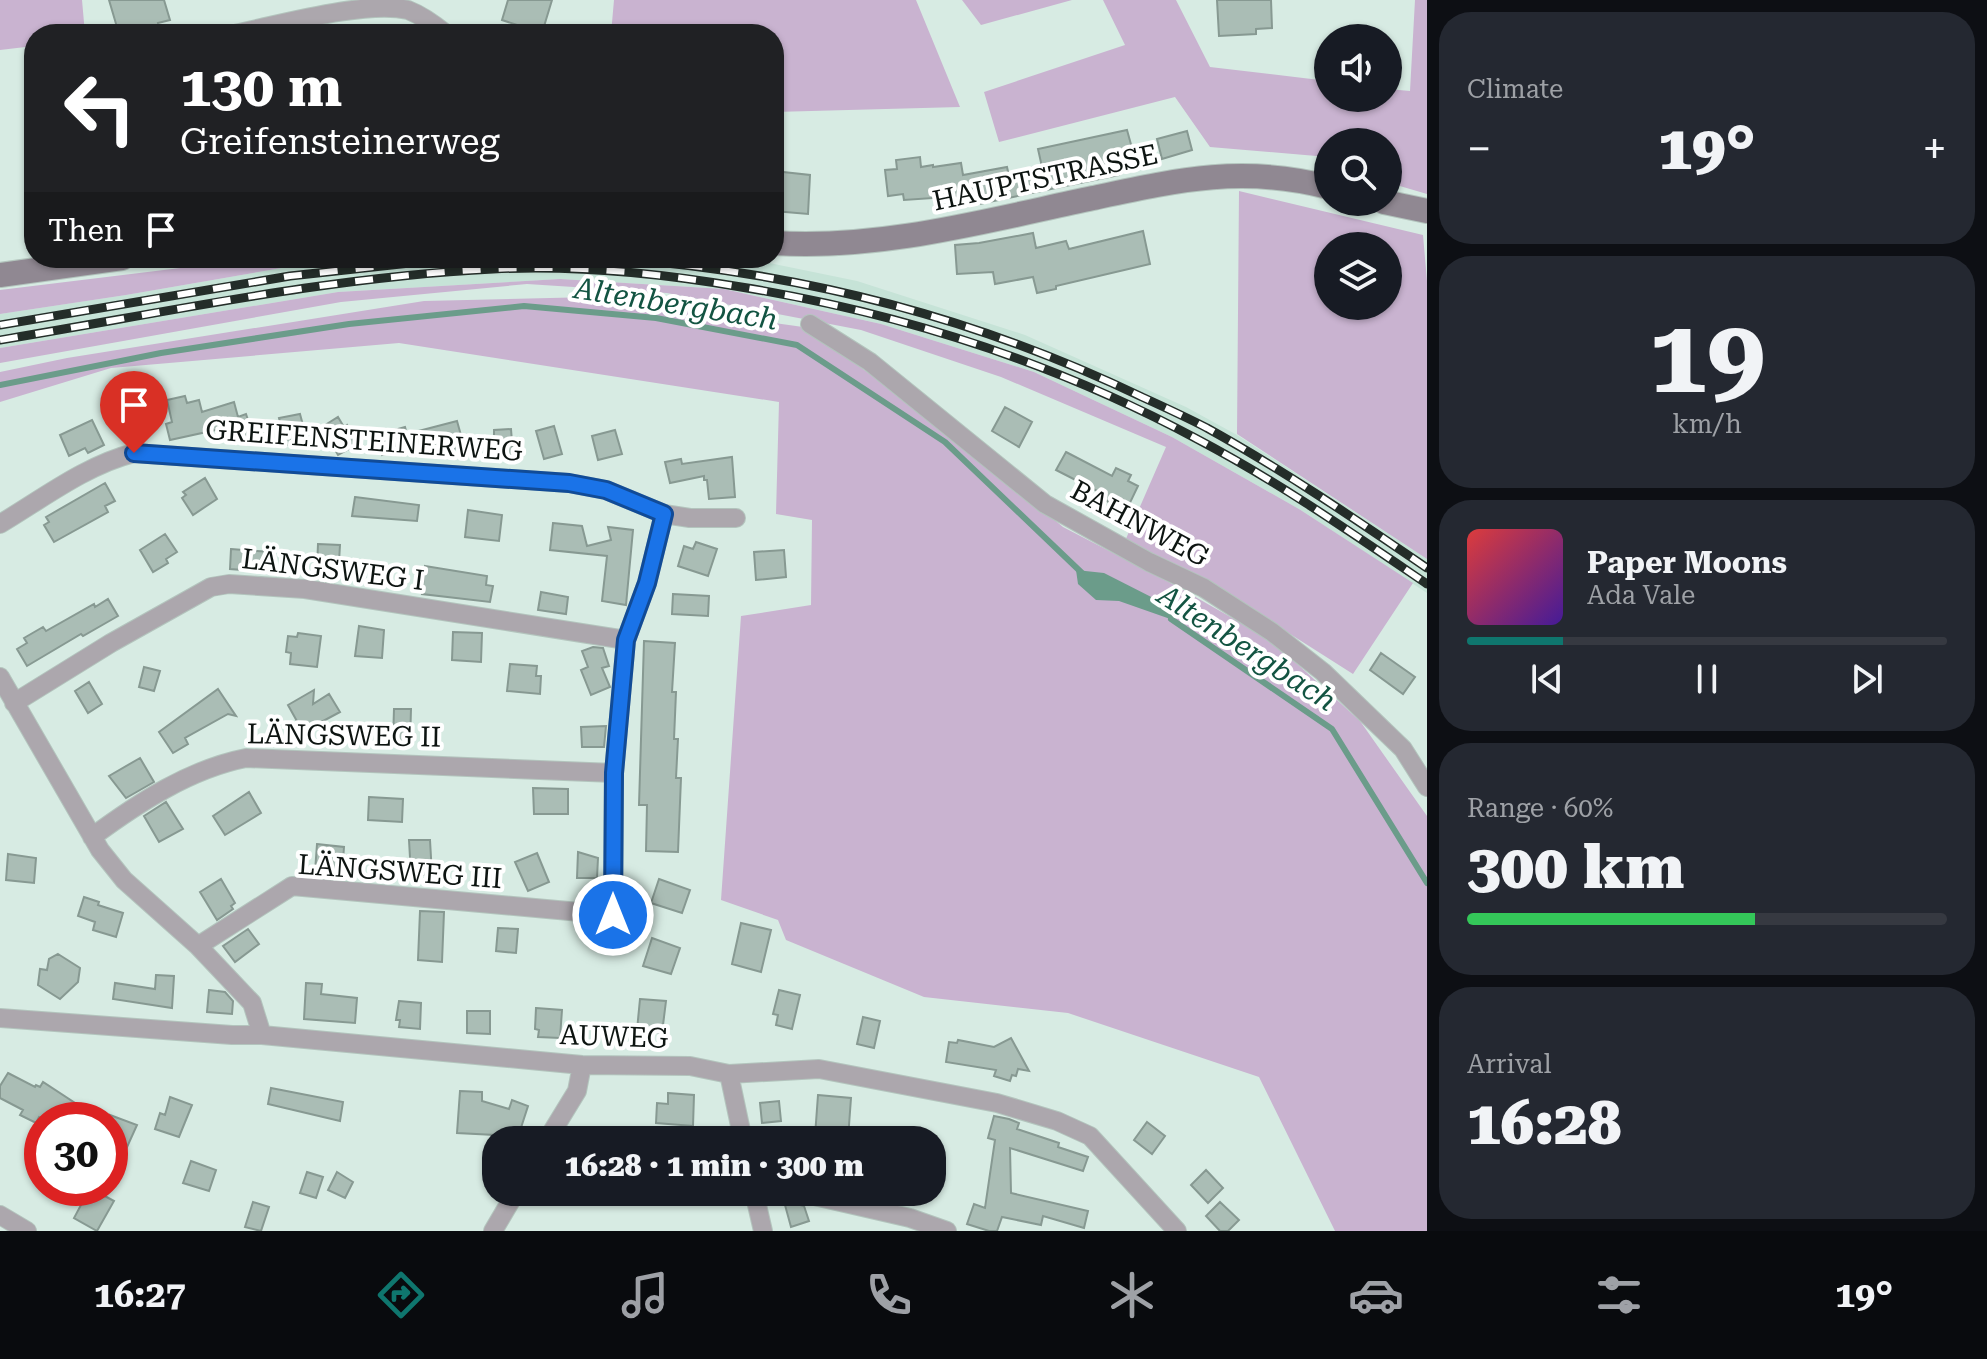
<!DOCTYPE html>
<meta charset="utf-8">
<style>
:root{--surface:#171b24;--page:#242831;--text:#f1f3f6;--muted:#9ea1a6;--line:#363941;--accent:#0f766e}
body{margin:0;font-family:"Roboto Serif",serif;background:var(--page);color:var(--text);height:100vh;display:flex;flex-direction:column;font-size:30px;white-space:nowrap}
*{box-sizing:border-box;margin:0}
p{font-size:26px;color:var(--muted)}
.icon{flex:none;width:44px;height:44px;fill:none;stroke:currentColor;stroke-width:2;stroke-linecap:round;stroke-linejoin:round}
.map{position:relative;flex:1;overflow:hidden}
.side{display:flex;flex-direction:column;gap:12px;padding:12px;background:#0d0f14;width:560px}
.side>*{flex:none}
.guide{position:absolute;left:24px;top:24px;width:760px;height:244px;border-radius:32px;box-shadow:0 2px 6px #0004;background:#202124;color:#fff;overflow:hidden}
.tools{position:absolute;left:1314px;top:24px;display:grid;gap:16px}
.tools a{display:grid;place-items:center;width:88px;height:88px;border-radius:50%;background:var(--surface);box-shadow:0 2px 6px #0004;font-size:40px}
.speed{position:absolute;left:24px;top:1102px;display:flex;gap:16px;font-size:40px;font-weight:700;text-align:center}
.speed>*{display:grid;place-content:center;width:104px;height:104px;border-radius:50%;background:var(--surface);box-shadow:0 2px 6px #0004;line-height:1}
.speed .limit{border:12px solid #d22;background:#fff;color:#111}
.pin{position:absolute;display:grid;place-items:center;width:68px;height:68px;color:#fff;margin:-82px -34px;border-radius:50% 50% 50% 0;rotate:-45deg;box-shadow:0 0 8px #0007}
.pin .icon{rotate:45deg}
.me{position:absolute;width:88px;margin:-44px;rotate:0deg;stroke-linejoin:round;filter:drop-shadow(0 0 6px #0008)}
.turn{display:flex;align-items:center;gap:28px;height:168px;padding:0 24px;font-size:36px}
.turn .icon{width:104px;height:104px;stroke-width:2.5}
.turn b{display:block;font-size:56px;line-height:68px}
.then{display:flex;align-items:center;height:76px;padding:0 24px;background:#0003;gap:16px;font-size:30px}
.big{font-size:60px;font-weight:800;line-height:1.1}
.side .widget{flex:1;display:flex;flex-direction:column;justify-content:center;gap:12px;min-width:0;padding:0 28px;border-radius:32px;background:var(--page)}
.side .dial{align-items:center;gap:0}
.dial b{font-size:104px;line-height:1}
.song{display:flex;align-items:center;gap:24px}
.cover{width:96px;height:96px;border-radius:12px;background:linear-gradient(135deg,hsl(0 70% 55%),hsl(260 70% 35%))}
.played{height:8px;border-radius:4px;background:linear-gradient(90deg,var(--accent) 20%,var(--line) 20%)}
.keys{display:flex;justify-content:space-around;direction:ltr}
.heat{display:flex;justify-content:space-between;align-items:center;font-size:44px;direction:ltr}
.charge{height:12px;border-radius:6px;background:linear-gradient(90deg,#34c759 60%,var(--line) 0)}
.trip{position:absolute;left:482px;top:1126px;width:464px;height:80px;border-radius:32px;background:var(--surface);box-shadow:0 2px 6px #0004;font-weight:800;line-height:80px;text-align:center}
.tab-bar{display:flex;height:128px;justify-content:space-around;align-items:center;background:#090b0e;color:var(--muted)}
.tab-bar .icon{width:56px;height:56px}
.tab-bar .on{color:var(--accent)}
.tab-bar b{font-size:36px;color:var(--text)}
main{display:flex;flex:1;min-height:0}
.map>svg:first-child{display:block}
.built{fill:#c6e3d7}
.green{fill:#c9b3d0;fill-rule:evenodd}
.water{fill:#6b9c8a}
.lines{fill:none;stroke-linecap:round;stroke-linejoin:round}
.stream{stroke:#6b9c8a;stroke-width:6}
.building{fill:#aabdb5;stroke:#879992;stroke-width:2}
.street-casing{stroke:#b3c4bd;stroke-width:20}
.secondary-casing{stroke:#b3c4bd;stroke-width:26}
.street{stroke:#aca7ad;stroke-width:18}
.secondary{stroke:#908892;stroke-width:24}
.rail-casing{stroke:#242d29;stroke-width:9}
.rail{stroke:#fff;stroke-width:6;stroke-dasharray:18;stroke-linecap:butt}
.route-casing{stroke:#114b97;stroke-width:20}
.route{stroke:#1a73e8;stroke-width:14}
.labels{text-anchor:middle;stroke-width:8;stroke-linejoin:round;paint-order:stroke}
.street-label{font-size:28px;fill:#0d1411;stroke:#fff}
.water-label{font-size:30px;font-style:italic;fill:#135442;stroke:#fff}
</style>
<main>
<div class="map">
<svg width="1427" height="1231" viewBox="0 0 1427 1231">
<rect width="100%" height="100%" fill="#d7ebe3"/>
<path class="built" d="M339,258h406l112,23 168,54 161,72 51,28 190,124v34l-128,-84 -127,-72 -138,-65 -153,-48 -157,-35 -164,-10 -222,13 -338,56v-34l126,-19z"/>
<path class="green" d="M0,0h82l3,34h-51v12l-34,4z
M614,0h302l44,107 -186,5v-78h-163z
M962,0h110l-91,25z
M1103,0h73l34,67 118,14v17h60v-9l22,2 5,-91h12v194l-34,-10 -2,-21h-3v-21h-60v15l-118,-10 -35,-50 -176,45 -15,-50 141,-47z
M1239,191l184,44 4,46v278l-190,-125zM1328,246h60v60h-60z
M262,258h77l-213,37 -126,19v-24z
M560,279l164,10 157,35 153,48 138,65 127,72 114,74 -60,91 -140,-89 -88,-44 41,-94 -165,-70 -140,-47 -194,-37 -140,-9 -186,18 -341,61v-15l338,-56z
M592,297l211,30 134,94 126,106 106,55 102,58 89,81 67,95v415h-92l-76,-154 -191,-64 -144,-16 -138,-57 -8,-20 -57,-20 20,-284 70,-11 1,-85 -36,-6 3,-112 -380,-59 -288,25 -111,34v-30l67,-14 357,-57z"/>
<path class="water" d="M1076,570l28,3 63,32 9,16 -57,-20 -23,-1 -18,-16z"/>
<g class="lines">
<path class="stream" d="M0,385l161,-32 188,-29 175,-18 132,12 141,27 148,97 137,131
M1171,619l161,110 95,154"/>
</g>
<path class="building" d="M109,0h55l6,20 -12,3 2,8 -12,3h-8l-1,-3 -20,3z
M508,0h44l-10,33 -40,-13z
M1217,0h54l1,28 -16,1v5l-37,2z
M1127,130l5,18 -19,5 6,22 -140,29 -2,-9 -73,5 -1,-6 -15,2 -3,-26 12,-1 -1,-9 24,-3 1,10 12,-2v2l28,-4 2,12 44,-8 2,9 33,-9 -4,-18z
M1187,131l5,19 -30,9 -5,-20z
M774,171l36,4 -2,39 -34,-3z
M1143,231l7,33 -94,22v3l-19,4 -4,-16 -38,7 -2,-12 -36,2 -2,-29 24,-2 54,-10 3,15 30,-7 3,8z
M185,396l2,7 12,-3 3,12 32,-10 4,15 8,-3 7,21 -23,7 -5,-14 -55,12 -4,-16 6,-2 -5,-22z
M1005,407l27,15 -13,25 -27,-16z
M300,414l7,26 -21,5 -7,-27z
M338,417l6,10 3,-2 11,19 -20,11 -16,-28z
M92,420l12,25 -16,8 -3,-5 -16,8 -9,-21z
M457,421l7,25 -28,8 -2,-7 -32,8 -2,-5 -18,5 -5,-20 28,-8 2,7z
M554,426l8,28 -18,5 -8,-28z
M511,429l2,26 -26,2 -1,-16 8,-1v-10z
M615,430l7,24 -24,6 -6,-24z
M1066,452l46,24 4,-8 15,7 -3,6 10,5 -12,25 -25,-13 2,-4 -47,-24z
M732,457l3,40 -26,2 -2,-19h-3v-4l-34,7 -5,-21 16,-3 1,5z
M205,478l12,21 -24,16 -11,-17 4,-3 -3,-3z
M105,483l10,18 -10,5 3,6 -54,30 -10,-17 5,-3 -3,-5z
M355,497l64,8 -2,16 -65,-5z
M468,510l34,5 -3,26 -34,-4z
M553,523l29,3 5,20 24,-6 -3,-13 25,3 -7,75 -24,-4 5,-45 -57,-6z
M165,534l12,18 -11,7 2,4 -15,9 -13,-22z
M696,542l21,7 -9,27 -30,-10 6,-20 9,3z
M318,544l22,1 -2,33 -16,-1v-9h-5z
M231,549l39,3 -1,20 -39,-3z
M784,550l2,27 -30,3 -2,-28z
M425,566l62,10 -1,9 7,1 -3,16 -68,-8z
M541,592l27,5 -2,17 -28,-4z
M673,594l36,2 -1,20 -36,-2z
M108,599l10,17 -35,20 -2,-2 -54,32 -10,-17 10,-6 -3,-5 19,-11 3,4 48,-27 1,3z
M359,626l25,4 -2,28 -27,-2z
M453,632l29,1 -1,29 -29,-2z
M298,633l23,3 -4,31 -27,-3 1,-11 -5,-1 2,-16 9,1z
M644,641l31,2 -3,49h4l-2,47h4l-2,39h5l-3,74 -32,-1 1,-46h-8z
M593,647l10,1 6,18 -7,2 8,19 -19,8 -10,-25 7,-3 -6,-16z
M1381,653l34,24 -12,17 -33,-24z
M510,664l27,2 -1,10h5l-1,18 -33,-3z
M144,667l16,4 -6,20 -15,-4z
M89,682l13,22 -14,9 -13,-22z
M218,689l18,27 -8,-2 -43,24 3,6 -15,9 -14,-21z
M314,690l-1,14 16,-10 11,18 -30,16 -2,13 -20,-36z
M394,709h17l-1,33 -17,-1z
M606,726l-2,21h-22l-1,-20z
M140,758l14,24 -28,16 -17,-22z
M533,788l35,1v25h-34z
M249,792l12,21 -36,22 -12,-19z
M369,797l34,2 -1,23 -34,-2z
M166,802l17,27 -24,13 -15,-26z
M409,840h21l2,35h-21z
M317,844l27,3 -2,27 -27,-2z
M578,852l20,6 -1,20h-20z
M537,853l12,29 -21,9 -13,-29z
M8,854l28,4 -2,25 -28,-3z
M221,879l14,24 -4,3 2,3 -16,11 -17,-28z
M659,879l31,11 -8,23 -31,-10z
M84,897l15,5 -1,3 25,8 -7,24 -23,-7 2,-8 -17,-6z
M420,911l24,1 -2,50 -24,-2z
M741,923l30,7 -10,42 -29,-8z
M498,928l20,1 -2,24 -20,-2z
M248,929l11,15 -24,18 -12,-16z
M652,938l28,10 -9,26 -28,-8z
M58,954l22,14 -2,14 -18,17 -22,-14 2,-16 7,1 2,-11z
M156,975l18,1 -2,32 -59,-9 2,-16 40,6z
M306,983l16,1 -1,10 36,4 -2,25 -51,-4z
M209,990l16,2 8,9 -1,13 -25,-2z
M779,990l21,5 -8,34 -16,-4 2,-10 -5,-1z
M640,999l26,2 -4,32 -25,-3z
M399,1001l22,2 -1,26 -21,-2 1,-7h-4z
M536,1008l26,2 -2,28 -22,-1 1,-7 -4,-1z
M467,1011h23v23l-23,-1z
M863,1017l17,4 -6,27 -17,-4z
M1011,1038l18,33 -11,-2 -2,7 -4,-1 -2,6 -16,-5 2,-6 -50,-8 3,-20 8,1 1,-3 36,7z
M8,1073l27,14 1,-2 4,2 3,-5 58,38h-56l-6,-3 -3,6 -16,-8 3,-5 -23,-12v-12z
M271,1088l72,14 -3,19 -72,-17z
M460,1091l22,1v9l27,8 3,-9 16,6 -11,34h-23l1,-5 -38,-2z
M668,1093l26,2 -1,31 -37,-3 1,-20 11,1z
M818,1095l33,3 -3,41 -33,-3z
M170,1097l22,8 -13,32 -24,-8 5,-16 5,2z
M779,1101l2,20 -19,2 -2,-20z
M110,1115l27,10 -14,31 -13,-6z
M994,1116l15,3 10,4 -2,6 42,14 -1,4 30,10 -5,14 -73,-23 1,45 77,18 -4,17 -41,-12 -2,9 -39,-8 -5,14h-8l-22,-7 7,-20 11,4 10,-68 -7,-2z
M1147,1122l18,14 -13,18 -18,-14z
M191,1161l25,9 -7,21 -26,-8z
M1206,1170l17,18 -15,15 -17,-18z
M307,1172l16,5 -7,21 -16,-5z
M337,1172l16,10 -8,16 -17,-8z
M90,1188l24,13 -17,30 -23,-13z
M253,1202l16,5 -8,24 -16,-4z
M1220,1202l19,18 -11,11h-8l-14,-15z
M793,1203l11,3 5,15 -18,6 -6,-22z"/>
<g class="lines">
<g class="street-casing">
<path id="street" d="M234,34c44,-9 132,-34 174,-24 13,5 27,15 38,24
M810,324l60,38 175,142 104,58 55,26 68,44 51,40 80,77 24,38
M0,524c42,-25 86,-59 134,-71l435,30 37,7 58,24 26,4h46
M0,677l100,173 24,30 74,66 54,57 10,32
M14,703l97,-60 100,-56 18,-3 76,5 321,51
M92,837c46,-34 98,-68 154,-79l368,15
M198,946l94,-60 321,29 1,-142 12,-133 21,-57 17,-69
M0,1018l232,17h30l320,30 108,1 39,8 90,-5 178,34 60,18 33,15 87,95
M729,1074l14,66
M547,1140l30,-49 5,-26
M754,1192l9,39
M797,1192l113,26 37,13
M0,1215l27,16
M493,1231l23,-39"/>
</g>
<g class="secondary-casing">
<path id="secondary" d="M1384,202l43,9
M774,243c107,7 215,-23 319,-45 84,-18 150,-33 235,-11
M0,275l122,-17"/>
</g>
<use href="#street" class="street"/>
<use href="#secondary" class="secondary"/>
<g class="rail-casing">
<path id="rail" d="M613,258c184,14 363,59 529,139 22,10 44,20 65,31 76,42 148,91 220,140
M0,325l290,-49 166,-18
M0,340c163,-27 327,-63 493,-71 83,-4 166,4 248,18 160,26 313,75 456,152 80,42 155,94 230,145"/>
</g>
<use href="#rail" class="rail"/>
</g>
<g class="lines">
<g class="route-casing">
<path id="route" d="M134,453l435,30 37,7 58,24 -17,69 -21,57 -12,133 -1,142"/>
</g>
<use href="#route" class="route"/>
</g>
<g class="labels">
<g class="street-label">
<text transform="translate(1045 177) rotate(-12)" y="10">HAUPTSTRASSE</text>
<text transform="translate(364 440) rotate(4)" y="10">GREIFENSTEINERWEG</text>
<text transform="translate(1140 523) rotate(28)" y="10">BAHNWEG</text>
<text transform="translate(333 569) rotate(7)" y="10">LÄNGSWEG I</text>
<text transform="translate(344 735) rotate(1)" y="10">LÄNGSWEG II</text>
<text transform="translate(400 871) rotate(4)" y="10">LÄNGSWEG III</text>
<text transform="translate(614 1036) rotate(2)" y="10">AUWEG</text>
</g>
<g class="water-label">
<text transform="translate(676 304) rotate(9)" y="10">Altenbergbach</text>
<text transform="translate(1247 648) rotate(33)" y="10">Altenbergbach</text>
</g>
</g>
</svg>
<div class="tools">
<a><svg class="icon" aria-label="sound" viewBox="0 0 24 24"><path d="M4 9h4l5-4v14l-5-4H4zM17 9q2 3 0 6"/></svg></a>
<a><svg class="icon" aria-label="search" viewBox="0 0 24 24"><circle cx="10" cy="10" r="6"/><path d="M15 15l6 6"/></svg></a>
<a><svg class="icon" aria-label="layers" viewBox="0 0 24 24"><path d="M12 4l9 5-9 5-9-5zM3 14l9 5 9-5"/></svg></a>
</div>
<div class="speed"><div class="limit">30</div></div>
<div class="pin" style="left:134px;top:453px;background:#d93025"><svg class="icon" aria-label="arrive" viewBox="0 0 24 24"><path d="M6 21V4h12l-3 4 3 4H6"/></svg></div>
<svg class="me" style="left:613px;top:915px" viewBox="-20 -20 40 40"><circle r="17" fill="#1a73e8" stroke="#fff" stroke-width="3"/><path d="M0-11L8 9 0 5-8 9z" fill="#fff"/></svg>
<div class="trip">16:28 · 1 min · 300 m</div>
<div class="guide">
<div class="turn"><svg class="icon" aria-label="left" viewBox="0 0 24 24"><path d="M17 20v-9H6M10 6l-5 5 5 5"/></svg><div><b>130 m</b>Greifensteinerweg</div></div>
<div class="then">Then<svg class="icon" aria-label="arrive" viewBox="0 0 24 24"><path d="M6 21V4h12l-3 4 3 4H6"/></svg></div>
</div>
</div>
<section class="side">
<div class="widget"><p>Climate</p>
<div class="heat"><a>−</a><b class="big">19°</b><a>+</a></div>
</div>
<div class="widget dial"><b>19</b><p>km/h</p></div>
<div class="widget">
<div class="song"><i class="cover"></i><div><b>Paper Moons</b><p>Ada Vale</p></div></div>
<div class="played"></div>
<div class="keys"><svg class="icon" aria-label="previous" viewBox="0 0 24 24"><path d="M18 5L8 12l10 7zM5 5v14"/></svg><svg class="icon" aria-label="pause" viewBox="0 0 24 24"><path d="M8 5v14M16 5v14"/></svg><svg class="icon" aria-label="next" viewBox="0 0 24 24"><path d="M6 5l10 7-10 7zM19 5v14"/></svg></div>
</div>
<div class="widget"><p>Range · 60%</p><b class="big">300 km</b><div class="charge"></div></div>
<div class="widget"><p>Arrival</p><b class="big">16:28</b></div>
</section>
</main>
<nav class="tab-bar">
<b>16:27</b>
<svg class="icon on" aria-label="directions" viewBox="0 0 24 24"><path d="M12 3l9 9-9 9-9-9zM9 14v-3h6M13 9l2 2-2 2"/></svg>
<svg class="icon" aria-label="music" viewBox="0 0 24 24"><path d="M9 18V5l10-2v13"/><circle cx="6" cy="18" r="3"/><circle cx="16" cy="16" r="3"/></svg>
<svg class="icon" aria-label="phone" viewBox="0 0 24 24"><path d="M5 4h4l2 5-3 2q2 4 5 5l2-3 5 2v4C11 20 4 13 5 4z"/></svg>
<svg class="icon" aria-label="climate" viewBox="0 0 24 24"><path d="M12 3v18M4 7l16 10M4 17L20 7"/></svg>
<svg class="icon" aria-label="car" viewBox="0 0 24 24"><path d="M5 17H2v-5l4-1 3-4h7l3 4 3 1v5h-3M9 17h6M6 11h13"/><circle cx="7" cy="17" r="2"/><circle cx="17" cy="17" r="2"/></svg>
<svg class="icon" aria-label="filters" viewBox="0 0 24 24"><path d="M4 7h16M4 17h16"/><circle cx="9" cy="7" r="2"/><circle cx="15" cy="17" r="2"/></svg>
<b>19°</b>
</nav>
